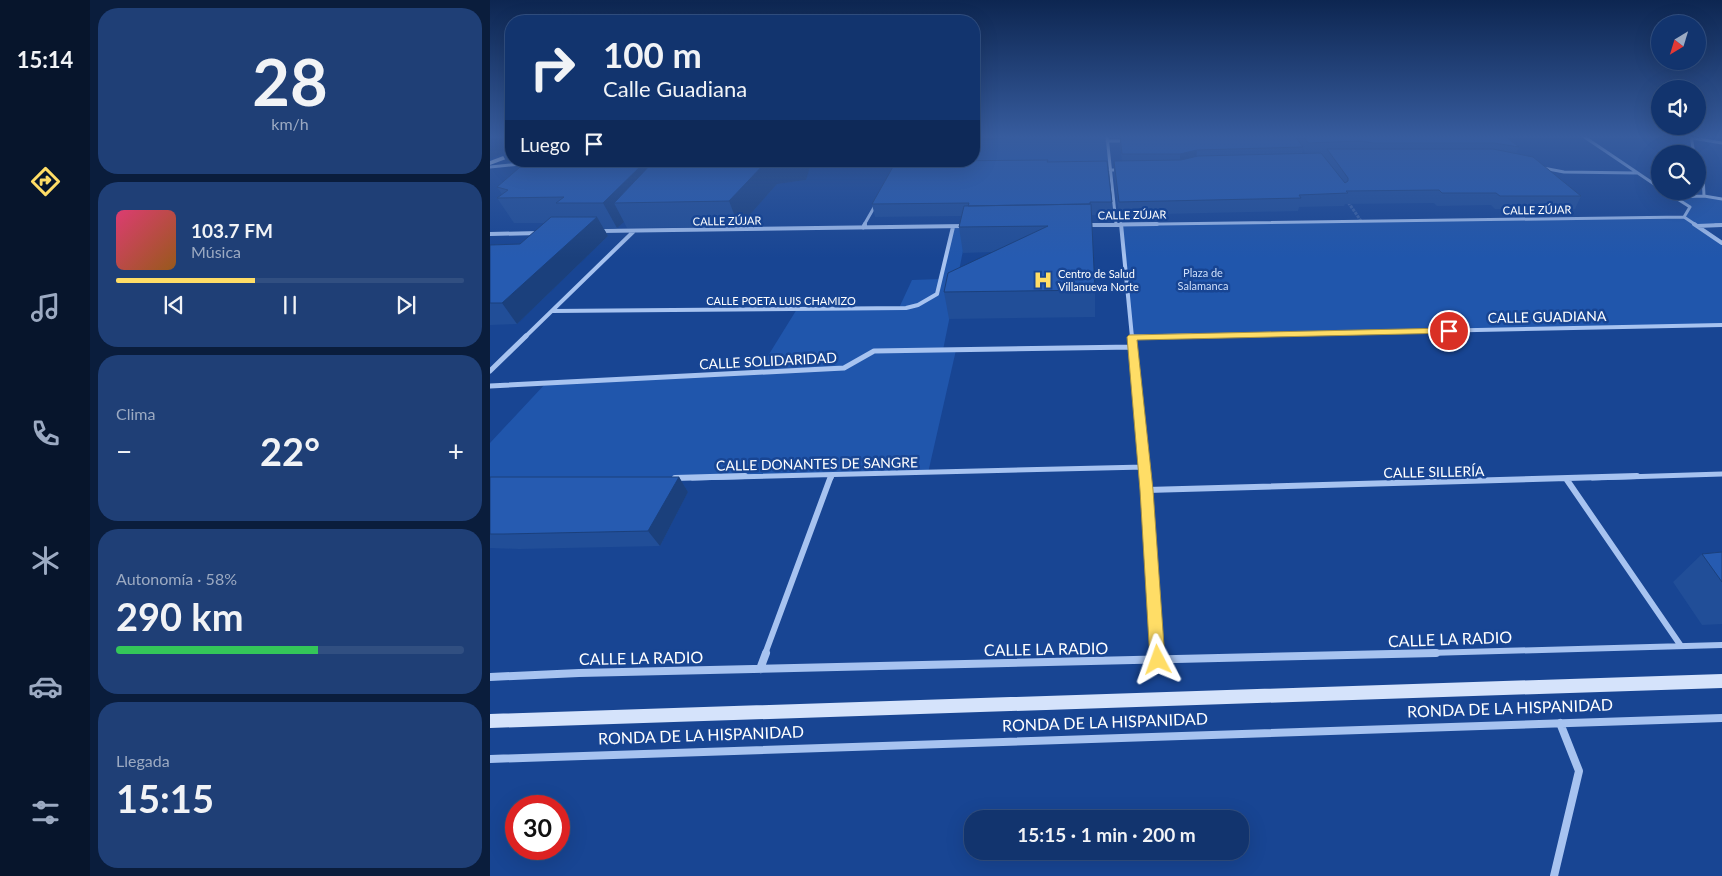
<!DOCTYPE html>
<html lang="es">
<meta charset="utf-8">
<style>
:root{--surface:#12346e;--page:#1f3f76;--text:#f1f3f6;--muted:#9caac2;--line:#314f81;--accent:#fd6}
body{margin:0;font-family:Lato,sans-serif;background:var(--page);color:var(--text);height:100vh;display:flex;flex-direction:column;font-size:19px;white-space:nowrap}
*{box-sizing:border-box;margin:0}
p{font-size:16px;color:var(--muted)}
.icon{flex:none;width:28px;height:28px;fill:none;stroke:currentColor;stroke-width:2;stroke-linecap:round;stroke-linejoin:round}
.map{position:relative;flex:1;overflow:hidden}
.panel{display:flex;flex-direction:column;gap:8px;padding:8px;background:#0a1d3c;width:400px}
.panel>*{flex:none}
.top-card{position:absolute;left:15px;top:15px;width:475px;height:152px;border-radius:20px;box-shadow:0 5px 20px #0002,0 0 0 1px var(--line);background:#12346e;color:var(--text);overflow:hidden}
.needle{width:32px;rotate:218deg}
.fabs{position:absolute;left:1161px;top:15px;display:grid;gap:10px}
.fabs a{display:grid;place-items:center;width:55px;height:55px;border-radius:50%;background:var(--surface);box-shadow:0 5px 20px #0002,0 0 0 1px var(--line);font-size:25px}
.speed{position:absolute;left:15px;top:795px;display:flex;gap:10px;font-size:25px;font-weight:700;text-align:center}
.speed>*{display:grid;place-content:center;width:65px;height:65px;border-radius:50%;background:var(--surface);box-shadow:0 5px 20px #0002,0 0 0 1px var(--line);line-height:1}
.speed .limit{border:8px solid #d22;background:#fff;color:#111}
.pin{position:absolute;display:grid;place-items:center;width:42px;height:42px;color:#fff;margin:-21px;border:2px solid #fff;border-radius:50%;box-shadow:0 1px 5px #0007}
.me{position:absolute;width:55px;margin:-28px;rotate:356deg;stroke-linejoin:round;filter:drop-shadow(0 0 4px #0008)}
.turn{display:flex;align-items:center;gap:18px;height:105px;padding:0 15px;font-size:22px}
.turn .icon{width:65px;height:65px;stroke-width:2.5}
.turn b{display:block;font-size:35px;line-height:42px}
.then{display:flex;align-items:center;height:48px;padding:0 15px;background:#0003;gap:10px;font-size:19px}
.big{font-size:38px;font-weight:700;line-height:1.1}
.panel .tile{flex:1;display:flex;flex-direction:column;justify-content:center;gap:8px;min-width:0;padding:0 18px;border-radius:20px;background:var(--page)}
.panel .dial{align-items:center;gap:0}
.dial b{font-size:65px;line-height:1}
.song{display:flex;align-items:center;gap:15px}
.cover{width:60px;height:60px;border-radius:8px;background:linear-gradient(135deg,hsl(340 70% 55%),hsl(30 70% 35%))}
.played{height:5px;border-radius:2px;background:linear-gradient(90deg,var(--accent) 40%,var(--line) 40%)}
.keys{display:flex;justify-content:space-around;direction:ltr}
.heat{display:flex;justify-content:space-between;align-items:center;font-size:28px;direction:ltr}
.charge{height:8px;border-radius:4px;background:linear-gradient(90deg,#34c759 58%,var(--line) 0)}
.trip{position:absolute;left:474px;top:810px;width:285px;height:50px;border-radius:20px;background:var(--surface);box-shadow:0 5px 20px #0002,0 0 0 1px var(--line);font-weight:700;line-height:50px;text-align:center}
main{display:flex;flex:1;min-height:0}
.tab-bar{display:flex;flex-direction:column;width:90px;justify-content:space-around;align-items:center;background:#07152c;color:var(--muted)}
.tab-bar .icon{width:35px;height:35px}
.tab-bar .on{color:var(--accent)}
.tab-bar b{font-size:22px;color:var(--text)}
.map>svg:first-child{display:block}
.green{fill:#2056ac}
.lines{fill:none;stroke-linecap:round;stroke-linejoin:round}
.street-tunnel{stroke:#3b61a3;stroke-width:3;stroke-dasharray:3 1;stroke-linecap:butt}
.street-far4{stroke:#a7c3f0;stroke-width:3}
.street-far3{stroke:#a7c3f0;stroke-width:4}
.street-far2{stroke:#a7c3f0;stroke-width:5}
.street-far1{stroke:#a7c3f0;stroke-width:6}
.street{stroke:#a7c3f0;stroke-width:8}
.secondary{fill:#d5e3fb;fill-rule:evenodd}
.wall{fill:#214e98;fill-rule:evenodd}
.shaded-wall{fill:#1b407c}
.building{fill:#265bb1;stroke:#1b407c}
.route{fill:#fd6;stroke:#a69042}
.labels{text-anchor:middle;stroke-width:5;stroke-linejoin:round;paint-order:stroke}
.far-street-label{font-size:11px;fill:#fff;stroke:#184593}
.far-park-label{font-size:11px;fill:#cedffb;stroke:#184593}
.far-poi-label{font-size:11px;fill:#fff;stroke:#184593;text-anchor:start}
.street-label{font-size:14px;fill:#fff;stroke:#184593}
.near-street-label{font-size:16px;fill:#fff;stroke:#184593}
</style>
<main>
<nav class="tab-bar">
<b>15:14</b>
<svg class="icon on" aria-label="directions" viewBox="0 0 24 24"><path d="M12 3l9 9-9 9-9-9zM9 14v-3h6M13 9l2 2-2 2"/></svg>
<svg class="icon" aria-label="music" viewBox="0 0 24 24"><path d="M9 18V5l10-2v13"/><circle cx="6" cy="18" r="3"/><circle cx="16" cy="16" r="3"/></svg>
<svg class="icon" aria-label="phone" viewBox="0 0 24 24"><path d="M5 4h4l2 5-3 2q2 4 5 5l2-3 5 2v4C11 20 4 13 5 4z"/></svg>
<svg class="icon" aria-label="climate" viewBox="0 0 24 24"><path d="M12 3v18M4 7l16 10M4 17L20 7"/></svg>
<svg class="icon" aria-label="car" viewBox="0 0 24 24"><path d="M5 17H2v-5l4-1 3-4h7l3 4 3 1v5h-3M9 17h6M6 11h13"/><circle cx="7" cy="17" r="2"/><circle cx="17" cy="17" r="2"/></svg>
<svg class="icon" aria-label="filters" viewBox="0 0 24 24"><path d="M4 7h16M4 17h16"/><circle cx="9" cy="7" r="2"/><circle cx="15" cy="17" r="2"/></svg>
</nav>
<section class="panel">
<div class="tile dial"><b>28</b><p>km/h</p></div>
<div class="tile">
<div class="song"><i class="cover"></i><div><b>103.7 FM</b><p>Música</p></div></div>
<div class="played"></div>
<div class="keys"><svg class="icon" aria-label="previous" viewBox="0 0 24 24"><path d="M18 5L8 12l10 7zM5 5v14"/></svg><svg class="icon" aria-label="pause" viewBox="0 0 24 24"><path d="M8 5v14M16 5v14"/></svg><svg class="icon" aria-label="next" viewBox="0 0 24 24"><path d="M6 5l10 7-10 7zM19 5v14"/></svg></div>
</div>
<div class="tile"><p>Clima</p>
<div class="heat"><a>−</a><b class="big">22°</b><a>+</a></div>
</div>
<div class="tile"><p>Autonomía · 58%</p><b class="big">290 km</b><div class="charge"></div></div>
<div class="tile"><p>Llegada</p><b class="big">15:15</b></div>
</section>
<div class="map">
<svg width="1232" height="876" viewBox="0 0 1232 876">
<rect width="100%" height="100%" fill="#184593"/>
<path class="green" d="M538,136h79l3,34 -219,3 6,-12h77v-19z
M1214,196l18,3v26l-24,1 24,17v82l-590,12 -11,-113 563,-7 5,-10 -16,-10z
M478,226l-25,124h13l-28,123 -438,9v-39l56,-60 212,-11 39,-63 102,-1 13,-28 29,-1 12,-52z"/>
<g class="lines">
<path class="street-tunnel" d="M856,199l15,22"/>
<path class="street-far4" d="M617,136l9,88
M1093,136l77,52
M1201,136l3,18
M1202,138l30,5
M617,141h17
M0,167l41,-4
M1053,168l21,4 73,1
M1208,168l5,6 1,22
M620,170h11
M1175,191l25,16 -6,10 12,8
M1183,197l31,-1 18,3
M374,225l12,-21
M595,225l599,-8
M1225,225h7"/>
<path class="street-far3" d="M631,224l11,113
M1204,224l28,19
M595,225l72,-1
M1207,226l25,-1
M373,228l2,-4
M110,231l364,-5
M0,234l49,-1
M62,311l354,-3 12,-3 19,-11 16,-67
M35,337l109,-106
M642,337l590,-12"/>
<path class="street-far2" d="M642,336l14,142
M642,337l59,-1
M0,371l36,-35
M0,386l354,-18 30,-17 259,-4
M202,478l452,-11
M341,478l1,-3
M1102,478l130,-4"/>
<path class="street-far1" d="M656,476l12,178
M185,478l70,-2
M1077,480l114,166
M657,490l490,-14
M275,654l66,-178
M902,654l330,-9"/>
<path class="street" d="M667,653l1,8
M270,669l6,-16
M0,677l89,-4 857,-20
M0,759l1232,-41
M1064,876l25,-105 -19,-48"/>
<path class="secondary" d="M21,153v4l-21,8v-4z
M1232,674v14l-1232,40v-14z"/>
</g>
<path class="wall" d="M630,136h175l3,3v-3h207l14,11 -3,7 65,42 -6,13h-80l-4,-4 -54,1 -3,-3 -89,1 -1,2 -45,1 -1,4 -179,4 -5,-42v-12h8l-2,-17zM813,149l2,5h-3z
M558,160v2l64,40v13h-21l4,75v27l-146,2 -5,-27 49,-40 -30,1 -4,-26 2,-11 -86,1 -3,-13 69,-39v-4z
M37,161h285l-6,19 -29,4 -38,43 -112,1 -3,-6 -7,6 -13,1 4,7 -91,88 -27,1v-80l30,-1 25,-21h-31l-17,-25 5,-4 -5,-7z
M0,477h189l9,15 -28,54 -141,3 -29,-1z
M1232,552v72l-20,1 -29,-43 29,-28z"/>
<path class="shaded-wall" d="M0,136h21v24l-5,1 -4,-7 -12,5z
M707,150l-1,12 -16,4v-12z
M156,161h34l-66,42 10,19 -7,6 -14,-25z
M277,161h45l-6,19 -29,4 -38,43 -10,-26z
M107,217l11,19 -91,88 -15,-21z
M189,477l9,15 -28,54 -12,-15z"/>
<path class="building" d="M6,136h15l-19,2z
M630,136h175l8,11 -106,3 -17,4h-58z
M814,136h201l14,11 -25,-4h-121l-12,-2 -53,2z
M837,149h166l40,8 48,39h-81l-4,-3h-54l-3,-3 -93,1 2,2 -49,2 2,3 -182,4 -5,-41 67,-1 17,-4 123,-3 24,30 3,-2v-3z
M558,160l-1,2 60,-1 5,41h-22v2l-122,2 1,-3 -97,1 22,-39h48l-1,-4z
M37,161h119l-43,42h-47l8,-6 -67,1 11,-8 -11,-3z
M164,161h113l-38,40 -115,2z
M601,204l4,86 -151,2 4,-19 100,-47 -89,1 5,-21z
M61,217h46l-95,86h-12v-58l30,-1z
M0,477h189l-31,54 -144,3h-14z
M1232,552v30l-20,-28z"/>
<linearGradient id="sky" x2="0" y2="1"><stop stop-color="#0d2651"/><stop offset="0.53" stop-color="#375c9e"/><stop offset="1" stop-color="#375c9e" stop-opacity="0"/></linearGradient>
<rect width="1232" height="258" fill="url(#sky)"/>
<path class="route" d="M959,328l3,1v4l-315,7 16,150 12,170 -2,6 -5,2 -6,-2 -2,-6 -10,-170 -13,-153 2,-2z"/>
<defs>
<g id="hospital-bare" transform="scale(1.5)"><path d="M-5-5h3v3.5h4V-5h3V5h-3V1.5h-4V5h-3Z" fill="#fd6" stroke="#184593" stroke-width="2.5" paint-order="stroke"/></g>
</defs>
<g fill-rule="evenodd">
<use href="#hospital-bare" x="553" y="280"/>
</g>
<g class="labels">
<g class="far-street-label">
<text transform="translate(1047 210) rotate(-1)" y="4">CALLE ZÚJAR</text>
<text transform="translate(642 215) rotate(-1)" y="4">CALLE ZÚJAR</text>
<text transform="translate(237 221) rotate(-1)" y="4">CALLE ZÚJAR</text>
<text x="291" y="305">CALLE POETA LUIS CHAMIZO</text>
</g>
<g class="far-park-label">
<text x="713" y="277">Plaza de<tspan x="713" dy="13">Salamanca</tspan></text>
</g>
<g class="far-poi-label">
<text x="568" y="278">Centro de Salud<tspan x="568" dy="13">Villanueva Norte</tspan></text>
</g>
<g class="street-label">
<text transform="translate(1057 317) rotate(-1)" y="5">CALLE GUADIANA</text>
<text transform="translate(278 361) rotate(-3)" y="5">CALLE SOLIDARIDAD</text>
<text transform="translate(327 464) rotate(-1)" y="5">CALLE DONANTES DE SANGRE</text>
<text transform="translate(944 472) rotate(-1)" y="5">CALLE SILLERÍA</text>
</g>
<g class="near-street-label">
<text transform="translate(960 639) rotate(-2)" y="6">CALLE LA RADIO</text>
<text transform="translate(556 649) rotate(-1)" y="6">CALLE LA RADIO</text>
<text transform="translate(151 658) rotate(-1)" y="6">CALLE LA RADIO</text>
<text transform="translate(1020 708) rotate(-2)" y="6">RONDA DE LA HISPANIDAD</text>
<text transform="translate(615 722) rotate(-2)" y="6">RONDA DE LA HISPANIDAD</text>
<text transform="translate(211 735) rotate(-2)" y="6">RONDA DE LA HISPANIDAD</text>
</g>
</g>
</svg>
<div class="fabs">
<a><svg class="needle" viewBox="-14 -14 28 28"><path d="M0-13l5 13h-10z" fill="#e53935"/><path d="M0 13l5-13h-10z" fill="#9caac2"/></svg></a>
<a><svg class="icon" aria-label="sound" viewBox="0 0 24 24"><path d="M4 9h4l5-4v14l-5-4H4zM17 9q2 3 0 6"/></svg></a>
<a><svg class="icon" aria-label="search" viewBox="0 0 24 24"><circle cx="10" cy="10" r="6"/><path d="M15 15l6 6"/></svg></a>
</div>
<div class="speed"><div class="limit">30</div></div>
<div class="pin" style="left:959px;top:331px;background:#d93025"><svg class="icon" aria-label="arrive" viewBox="0 0 24 24"><path d="M6 21V4h12l-3 4 3 4H6"/></svg></div>
<svg class="me" style="left:668px;top:660px" viewBox="-20 -20 40 40"><path d="M0-17L14 15 0 8-14 15z" fill="#fd6" stroke="#fff" stroke-width="4"/></svg>
<div class="trip">15:15 · 1 min · 200 m</div>
<div class="top-card">
<div class="turn"><svg class="icon" aria-label="right" viewBox="0 0 24 24"><path d="M7 20v-9h11M14 6l5 5-5 5"/></svg><div><b>100 m</b>Calle Guadiana</div></div>
<div class="then">Luego<svg class="icon" aria-label="arrive" viewBox="0 0 24 24"><path d="M6 21V4h12l-3 4 3 4H6"/></svg></div>
</div>
</div>
</main>
